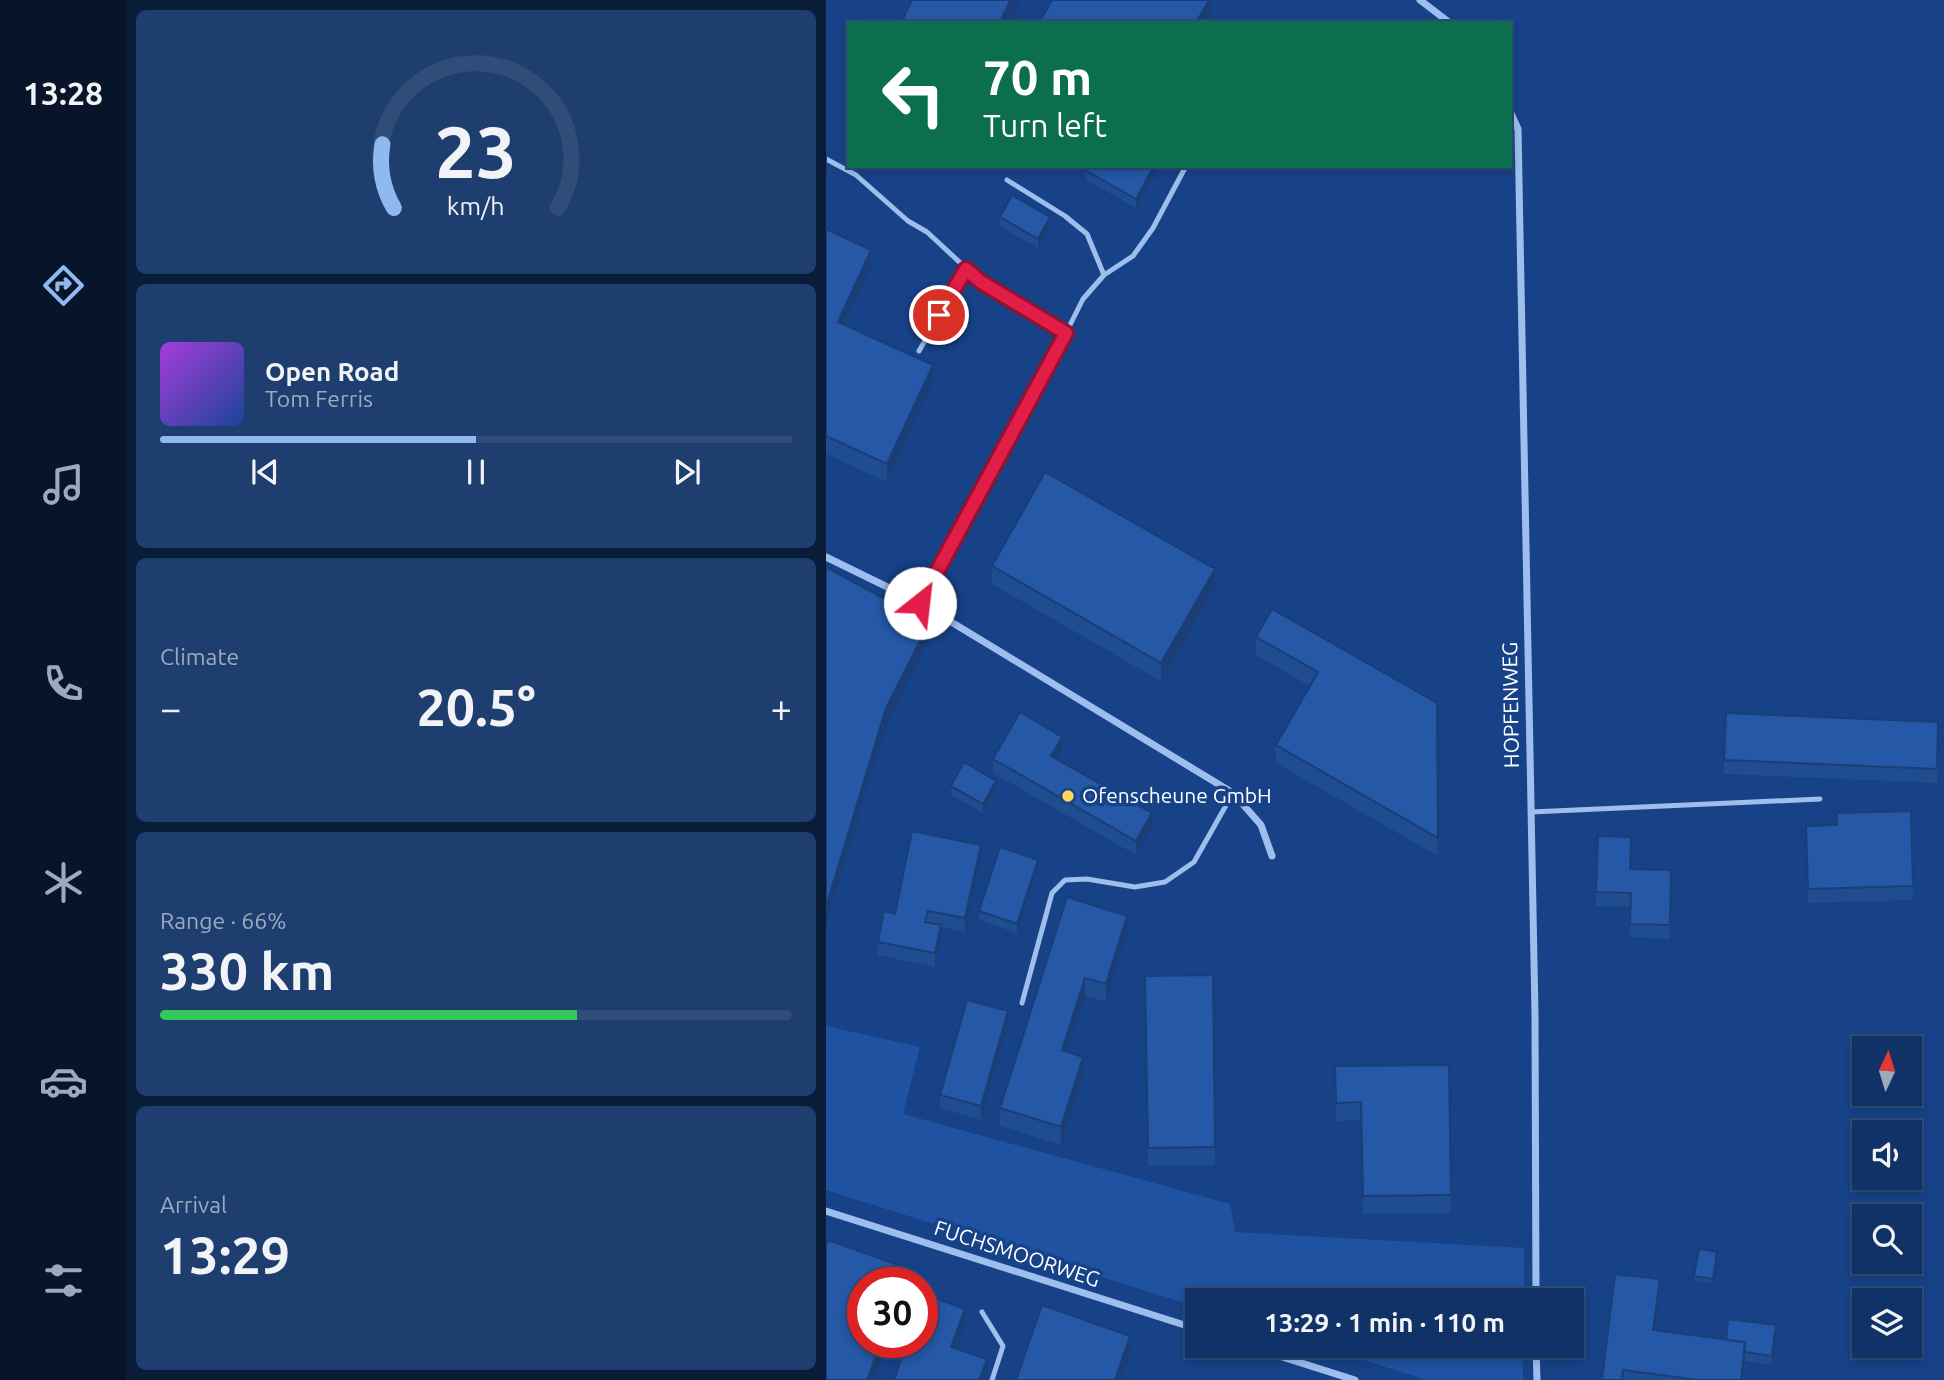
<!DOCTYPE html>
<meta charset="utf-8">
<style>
:root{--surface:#113266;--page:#1e3e6f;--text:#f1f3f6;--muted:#9caabf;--line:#304d7a;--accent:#90b9f0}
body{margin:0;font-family:Ubuntu,sans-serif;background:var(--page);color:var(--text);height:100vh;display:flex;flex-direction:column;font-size:26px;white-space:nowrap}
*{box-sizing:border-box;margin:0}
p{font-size:23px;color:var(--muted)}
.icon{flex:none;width:38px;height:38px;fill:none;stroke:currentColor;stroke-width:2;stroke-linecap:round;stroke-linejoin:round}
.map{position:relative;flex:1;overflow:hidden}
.side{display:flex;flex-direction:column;gap:10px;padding:10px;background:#091c38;width:700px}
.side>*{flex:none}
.hud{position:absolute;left:21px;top:21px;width:665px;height:147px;border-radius:0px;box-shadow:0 4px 10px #0003,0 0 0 2px var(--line);background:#0b6e4f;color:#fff;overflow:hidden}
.needle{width:46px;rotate:4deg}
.tools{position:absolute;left:1026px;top:1036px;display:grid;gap:14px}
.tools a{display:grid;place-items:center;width:70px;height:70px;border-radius:0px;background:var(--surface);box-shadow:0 4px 10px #0003,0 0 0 2px var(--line);font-size:35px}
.speed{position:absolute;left:21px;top:1267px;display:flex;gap:14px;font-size:35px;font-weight:700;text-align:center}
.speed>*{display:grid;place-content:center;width:91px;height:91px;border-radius:50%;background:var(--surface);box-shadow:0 4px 10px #0003,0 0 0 2px var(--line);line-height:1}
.speed .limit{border:10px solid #d22;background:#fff;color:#111}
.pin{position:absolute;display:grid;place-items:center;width:60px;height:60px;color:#fff;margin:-30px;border:4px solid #fff;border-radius:50%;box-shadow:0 2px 7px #0007}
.me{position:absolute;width:77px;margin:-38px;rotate:29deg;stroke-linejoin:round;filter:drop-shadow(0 0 5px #0008)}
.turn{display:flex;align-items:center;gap:24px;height:147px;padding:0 21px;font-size:32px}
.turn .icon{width:91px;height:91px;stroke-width:2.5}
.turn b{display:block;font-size:49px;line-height:60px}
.big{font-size:52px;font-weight:600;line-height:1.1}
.side .tile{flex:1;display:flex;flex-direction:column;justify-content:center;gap:10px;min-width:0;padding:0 24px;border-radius:10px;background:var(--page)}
.side .dial{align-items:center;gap:0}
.dial svg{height:182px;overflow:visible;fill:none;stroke:var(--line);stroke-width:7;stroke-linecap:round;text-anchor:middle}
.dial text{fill:var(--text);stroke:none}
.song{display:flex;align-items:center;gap:21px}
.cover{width:84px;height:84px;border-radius:10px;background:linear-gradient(135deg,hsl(280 70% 55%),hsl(220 70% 35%))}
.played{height:7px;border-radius:4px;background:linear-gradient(90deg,var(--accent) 50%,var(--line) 50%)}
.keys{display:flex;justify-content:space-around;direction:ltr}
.heat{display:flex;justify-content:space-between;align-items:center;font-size:38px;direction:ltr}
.charge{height:10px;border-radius:5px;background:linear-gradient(90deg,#34c759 66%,var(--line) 0)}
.trip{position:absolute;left:359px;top:1288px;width:399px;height:70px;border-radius:0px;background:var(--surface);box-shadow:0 4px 10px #0003,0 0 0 2px var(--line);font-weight:600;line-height:70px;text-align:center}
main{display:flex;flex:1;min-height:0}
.dock{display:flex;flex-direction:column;width:126px;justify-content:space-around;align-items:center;background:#071429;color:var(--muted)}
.dock .icon{width:49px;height:49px}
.dock .current{color:var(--accent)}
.dock b{font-size:32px;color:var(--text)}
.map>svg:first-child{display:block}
.green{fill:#1f53a2}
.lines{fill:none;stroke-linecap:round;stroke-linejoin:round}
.lane{stroke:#9ebeee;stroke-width:5}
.street{stroke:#9ebeee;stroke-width:7}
.wall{fill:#204c90}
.shaded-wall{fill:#1a3e75}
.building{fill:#2558a7;stroke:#1a3e75;stroke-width:2}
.route-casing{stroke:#92132f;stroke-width:18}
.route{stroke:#e11d48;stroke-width:12}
.poi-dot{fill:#ffd85b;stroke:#174288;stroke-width:2.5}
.labels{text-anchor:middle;stroke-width:7;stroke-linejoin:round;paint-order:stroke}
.street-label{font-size:21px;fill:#fff;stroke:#174288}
.poi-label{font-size:21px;fill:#fff;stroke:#174288;text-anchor:start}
</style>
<main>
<nav class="dock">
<b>13:28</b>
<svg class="icon current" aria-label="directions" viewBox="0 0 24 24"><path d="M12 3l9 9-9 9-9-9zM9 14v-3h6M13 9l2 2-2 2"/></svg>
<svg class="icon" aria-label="music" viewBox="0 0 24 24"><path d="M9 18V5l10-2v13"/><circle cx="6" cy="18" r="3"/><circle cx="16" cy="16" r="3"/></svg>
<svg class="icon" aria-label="phone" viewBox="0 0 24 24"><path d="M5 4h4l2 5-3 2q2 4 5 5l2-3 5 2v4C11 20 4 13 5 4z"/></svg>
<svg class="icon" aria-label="climate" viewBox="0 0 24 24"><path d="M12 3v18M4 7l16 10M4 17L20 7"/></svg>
<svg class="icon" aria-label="car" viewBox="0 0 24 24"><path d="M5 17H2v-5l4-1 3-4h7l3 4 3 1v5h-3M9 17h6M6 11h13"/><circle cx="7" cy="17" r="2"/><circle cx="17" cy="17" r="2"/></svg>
<svg class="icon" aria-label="filters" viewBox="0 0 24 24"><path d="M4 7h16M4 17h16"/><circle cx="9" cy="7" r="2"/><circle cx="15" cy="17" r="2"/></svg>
</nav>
<section class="side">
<div class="tile dial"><svg viewBox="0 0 100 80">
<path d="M14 69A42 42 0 1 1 86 69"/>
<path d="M14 69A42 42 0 0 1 9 41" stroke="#90b9f0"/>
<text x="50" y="56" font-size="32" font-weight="700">23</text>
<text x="50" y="72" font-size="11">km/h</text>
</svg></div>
<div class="tile">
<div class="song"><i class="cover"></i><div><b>Open Road</b><p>Tom Ferris</p></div></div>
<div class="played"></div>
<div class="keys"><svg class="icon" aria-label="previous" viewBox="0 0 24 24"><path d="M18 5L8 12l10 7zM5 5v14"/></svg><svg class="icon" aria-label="pause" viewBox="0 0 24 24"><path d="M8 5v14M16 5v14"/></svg><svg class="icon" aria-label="next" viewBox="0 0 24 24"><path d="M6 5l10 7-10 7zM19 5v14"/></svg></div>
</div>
<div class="tile"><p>Climate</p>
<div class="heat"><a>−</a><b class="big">20.5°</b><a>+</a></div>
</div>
<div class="tile"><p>Range · 66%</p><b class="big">330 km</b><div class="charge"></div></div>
<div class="tile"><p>Arrival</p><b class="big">13:29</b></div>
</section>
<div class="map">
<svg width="1118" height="1380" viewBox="0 0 1118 1380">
<rect width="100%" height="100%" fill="#174288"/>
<path class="green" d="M0,1026l94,21 -17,67 327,90 5,28 289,16v52h-327v7l-371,-117z
M493,1346h204v34h-96z"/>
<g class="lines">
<path class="lane" d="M0,159l30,16 52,46 19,11 54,50 85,51
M181,180l58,36 22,18 17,41
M233,347l24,-48 21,-24 29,-19 20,-28 33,-62
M93,351l47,-82
M68,611l8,-16
M705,812l289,-13
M196,1003l30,-110 13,-13 22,-1 48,8 30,-5 29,-20 39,-69
M156,1312l21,34 -11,34"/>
<path class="street" d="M594,0l30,23
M684,111l8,18 17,885 1,286
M0,557l94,46 313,190 28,32 11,31
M94,603l139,-256
M0,1211l371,118
M422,1346l107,34
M710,1346l1,34"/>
</g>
<path class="wall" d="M334,166l-24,42 -51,-29v-9z
M174,217l50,9 -12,22 -38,-22z
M0,229l45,39 -26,57 88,58 -46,99 -61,-28z
M166,566l223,21 -54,94 -169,-97z
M430,637l181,66 1,153 -162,-93v-18l34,-59 -54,-31z
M1112,736l-1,47 -213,-9v-14z
M236,750l-5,9 95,68 -16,28 -143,-82v-14z
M125,786l45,4 -13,23 -32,-18z
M1085,811l2,89 -105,3 -2,-77 31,-1z
M772,836l32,33 41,1 -1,69 -40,-2 1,-30 -35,-1z
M155,859l-16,73 -24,-5v12l-6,28 -57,-12v-13l17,-28z
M212,870l-21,63 -38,-13v-9z
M241,897l60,37 -21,68 -21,-6 -18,56 16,22 -22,71 -61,-19v-18z
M387,975l2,190 -67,1 -3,-190z
M182,1025l-27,95 -41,-12v-13z
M623,1065l2,148 -88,1 -2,-94 -25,1 -1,-55z
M891,1257l-4,26 -19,-3v-4z
M834,1293l-5,38 71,9 50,-5 -4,30 -27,-4 -3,19h-140z"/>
<path class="shaded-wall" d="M185,0h9l-12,23h-9z
M383,0h3v13l-5,10h-11z
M1,153v18l-1,3v-18z
M328,166h6l-24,42v-9z
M224,217v9l-12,22v-9z
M45,250v18l-33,71v-17z
M107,365v18l-46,99v-18z
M389,569v18l-54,94v-18z
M103,623v17l-43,86 -60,198v-17l60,-199z
M236,737v13l-11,19v-13z
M170,781v9l-13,23v-9z
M326,813v14l-16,28v-14z
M155,845v14l-16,73v-14z
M212,860v10l-21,63v-9z
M301,916v18l-21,68v-18z
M115,925v14l-6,28v-14z
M259,978v18l-23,72v-18z
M182,1011v14l-27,95v-14z
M257,1057v17l-22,71v-18z
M81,1268v15h-5z
M834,1279v14l-7,51v-14z
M139,1309v18l-14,38v-18z
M950,1325v10l-4,30v-9z
M304,1336v18l-9,26h-6z
M55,1342h6l-13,38h-7z
M919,1342v19l-3,19h-1z
M161,1359l-1,21h-7z"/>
<path class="building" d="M86,0h99l-12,23h-98z
M226,0h157l-13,23h-157z
M261,166h67l-18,33 -51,-29z
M186,195l38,22 -12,22 -38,-22z
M0,229l45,21 -33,72 95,43 -46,99 -61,-28z
M219,472l170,97 -54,94 -169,-97z
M0,567l103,56 -43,85 -60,199z
M446,609l165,94 1,135 -162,-93 42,-73 -62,-35z
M194,712l42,25 -11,19 101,57 -16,28 -143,-82z
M900,713l212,9 -1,47 -213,-9z
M138,762l32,19 -13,23 -32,-18z
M1085,811l2,75 -105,3 -2,-63 31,-1v-12z
M86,831l69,14 -16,73 -37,-7 -3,11 16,3 -6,28 -57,-11 6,-31 11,3z
M772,836l33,1 -1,32 41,1 -1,55 -40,-1 1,-31 -35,-1z
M174,847l38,13 -21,64 -38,-13z
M241,897l60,19 -21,68 -21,-6 -23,72 21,7 -22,70 -61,-19z
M387,975l2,172 -67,1 -3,-172z
M141,1000l41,11 -27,95 -41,-11z
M623,1065l2,130 -88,1 -2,-94 -25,1 -1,-37z
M2,1240l79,28 -5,15h-39v59h18l-14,38h-41v-134z
M873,1249l18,3 -4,27 -19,-3z
M789,1274l45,5 -7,51 92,12 -4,38h-44l-74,-10 -1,10h-20z
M98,1294l41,15 -14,38 36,12 -8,21h-85l13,-38h15v-42z
M216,1305l88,31 -15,44h-99z
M902,1319l48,6 -4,31 -27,-4v-10l-19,-2z"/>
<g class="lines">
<g class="route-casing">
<path id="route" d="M94,603l146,-270 -85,-51 -15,-13 -27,46"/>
</g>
<use href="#route" class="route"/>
</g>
<circle class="poi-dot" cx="242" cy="796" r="7"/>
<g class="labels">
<g class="street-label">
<text transform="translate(685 705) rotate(-91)" y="7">HOPFENWEG</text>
<text transform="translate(191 1254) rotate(18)" y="7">FUCHSMOORWEG</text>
</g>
<g class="poi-label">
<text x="256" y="803">Ofenscheune GmbH</text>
</g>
</g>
</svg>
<div class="tools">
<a><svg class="needle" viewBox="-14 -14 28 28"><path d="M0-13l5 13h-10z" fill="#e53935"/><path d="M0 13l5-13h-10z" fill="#9caabf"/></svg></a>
<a><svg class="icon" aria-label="sound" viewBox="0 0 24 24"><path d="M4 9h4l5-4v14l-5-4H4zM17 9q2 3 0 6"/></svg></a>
<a><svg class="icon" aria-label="search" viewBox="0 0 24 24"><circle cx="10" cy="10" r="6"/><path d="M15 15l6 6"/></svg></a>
<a><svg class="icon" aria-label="layers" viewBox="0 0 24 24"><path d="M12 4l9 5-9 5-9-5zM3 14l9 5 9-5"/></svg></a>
</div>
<div class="speed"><div class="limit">30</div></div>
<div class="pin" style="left:113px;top:315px;background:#d93025"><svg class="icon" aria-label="arrive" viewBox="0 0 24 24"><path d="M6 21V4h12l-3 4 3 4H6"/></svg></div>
<svg class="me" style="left:94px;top:603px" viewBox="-20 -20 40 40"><circle r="19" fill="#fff"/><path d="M0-13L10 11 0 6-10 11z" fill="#e11d48"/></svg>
<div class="trip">13:29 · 1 min · 110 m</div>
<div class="hud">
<div class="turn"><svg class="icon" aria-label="left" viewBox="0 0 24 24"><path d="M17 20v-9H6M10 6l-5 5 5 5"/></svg><div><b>70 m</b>Turn left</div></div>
</div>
</div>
</main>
